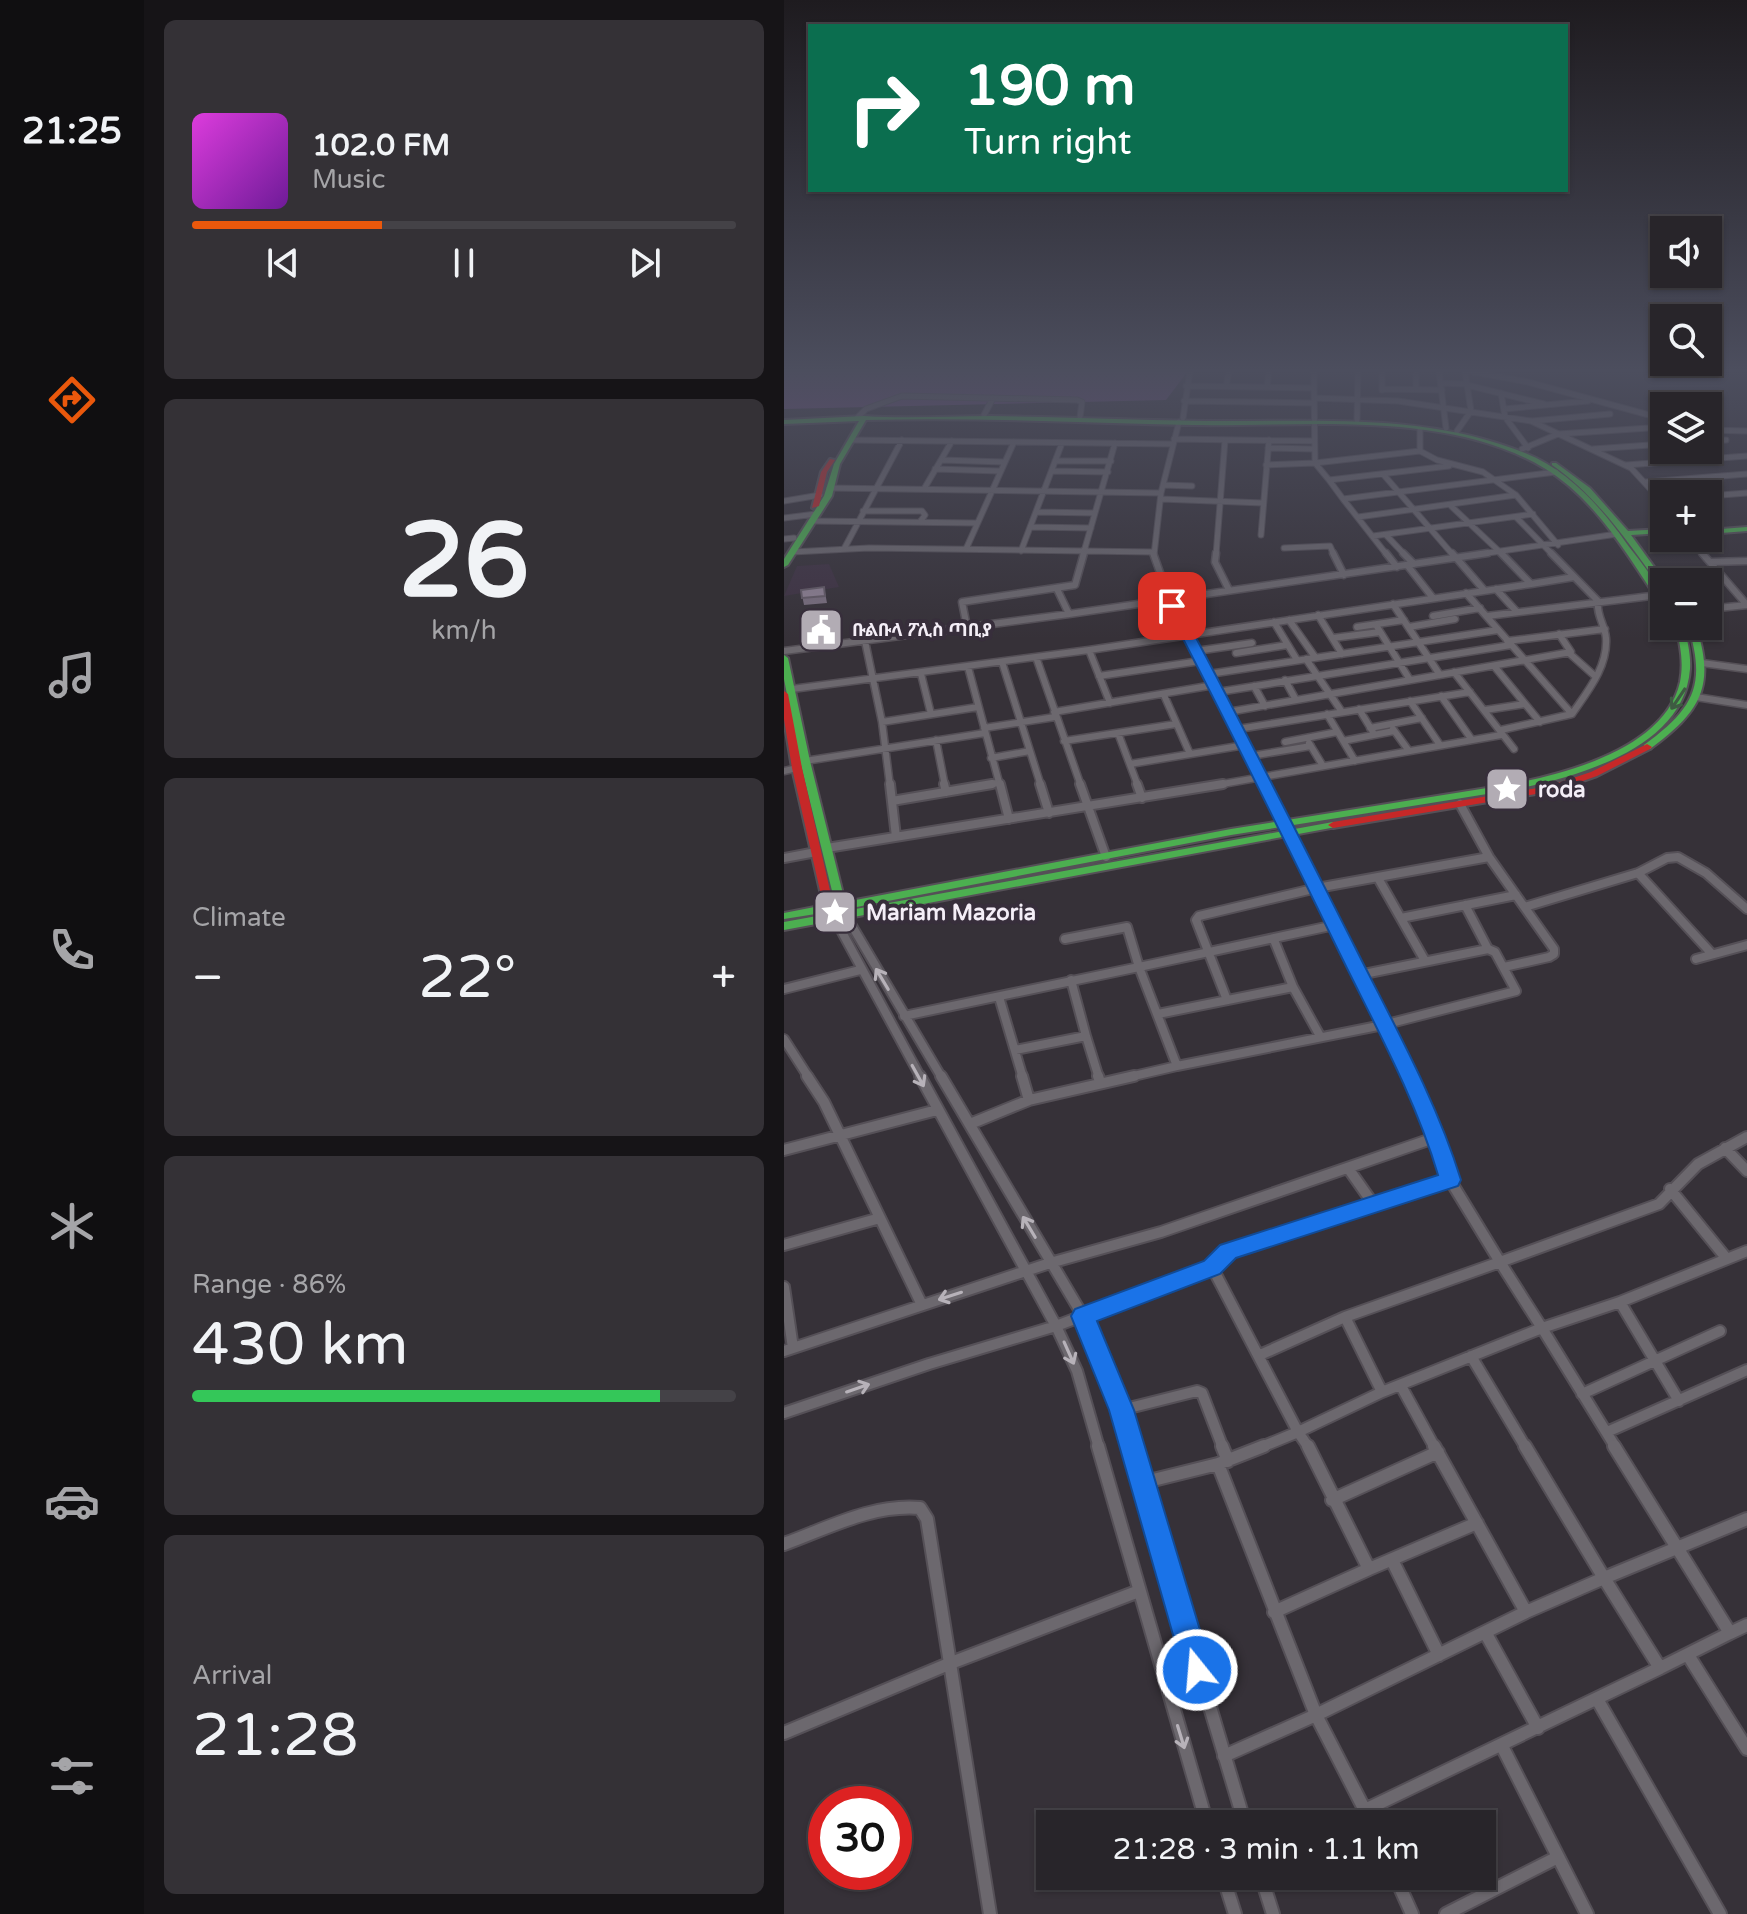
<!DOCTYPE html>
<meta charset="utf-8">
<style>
:root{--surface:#28252a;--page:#343136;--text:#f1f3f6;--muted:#a5a5a8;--line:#444247;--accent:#ea580c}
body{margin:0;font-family:"Varela Round","Noto Sans Ethiopic",sans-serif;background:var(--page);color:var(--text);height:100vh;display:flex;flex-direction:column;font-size:30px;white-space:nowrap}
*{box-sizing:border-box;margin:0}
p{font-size:26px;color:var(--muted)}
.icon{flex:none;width:44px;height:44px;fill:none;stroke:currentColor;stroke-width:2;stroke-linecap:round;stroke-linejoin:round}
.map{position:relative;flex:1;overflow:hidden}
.drawer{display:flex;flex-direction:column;gap:20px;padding:20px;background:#161417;width:640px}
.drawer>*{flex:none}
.guide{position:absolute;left:24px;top:24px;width:760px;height:168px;border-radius:0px;box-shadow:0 2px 6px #0004,0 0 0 2px var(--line);background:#0b6e4f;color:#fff;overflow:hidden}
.controls{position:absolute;left:866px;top:216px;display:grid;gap:16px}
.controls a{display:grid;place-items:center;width:72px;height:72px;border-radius:0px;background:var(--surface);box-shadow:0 2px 6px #0004,0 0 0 2px var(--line);font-size:40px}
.speed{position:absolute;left:24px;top:1786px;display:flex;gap:16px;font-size:40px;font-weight:700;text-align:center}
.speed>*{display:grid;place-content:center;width:104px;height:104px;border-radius:50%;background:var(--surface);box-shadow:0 2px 6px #0004,0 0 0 2px var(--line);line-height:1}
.speed .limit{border:12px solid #d22;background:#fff;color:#111}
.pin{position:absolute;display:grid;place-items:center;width:68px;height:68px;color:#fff;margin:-34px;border-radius:16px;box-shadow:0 4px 12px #0006}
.me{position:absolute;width:88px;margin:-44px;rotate:343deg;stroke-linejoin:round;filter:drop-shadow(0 0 6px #0008)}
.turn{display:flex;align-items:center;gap:28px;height:168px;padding:0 24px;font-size:36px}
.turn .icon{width:104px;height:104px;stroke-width:2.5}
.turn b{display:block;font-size:56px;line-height:68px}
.big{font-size:60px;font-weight:600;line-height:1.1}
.drawer .card{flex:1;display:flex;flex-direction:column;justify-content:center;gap:12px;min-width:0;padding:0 28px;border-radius:12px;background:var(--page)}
.drawer .dial{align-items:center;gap:0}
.dial b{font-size:104px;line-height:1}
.song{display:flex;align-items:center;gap:24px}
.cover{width:96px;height:96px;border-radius:12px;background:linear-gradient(135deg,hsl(300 70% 55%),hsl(280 70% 35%))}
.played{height:8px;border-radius:4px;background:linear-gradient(90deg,var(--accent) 35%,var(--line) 35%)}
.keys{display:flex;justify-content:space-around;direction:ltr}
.heat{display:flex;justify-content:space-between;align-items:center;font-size:44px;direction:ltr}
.charge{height:12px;border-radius:6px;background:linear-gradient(90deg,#34c759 86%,var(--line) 0)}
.trip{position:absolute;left:252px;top:1810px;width:460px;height:80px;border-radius:0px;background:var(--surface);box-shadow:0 2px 6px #0004,0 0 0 2px var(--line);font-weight:600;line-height:80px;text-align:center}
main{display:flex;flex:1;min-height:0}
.tabs{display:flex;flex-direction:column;width:144px;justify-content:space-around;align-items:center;background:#100f11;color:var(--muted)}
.tabs .icon{width:56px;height:56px}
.tabs .active{color:var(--accent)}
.tabs b{font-size:36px;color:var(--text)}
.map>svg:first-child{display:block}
.built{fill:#3e3242}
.forest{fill:#764a86}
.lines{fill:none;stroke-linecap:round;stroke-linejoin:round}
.street-far4-casing{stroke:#555057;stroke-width:7}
.street-far3-casing{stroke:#555057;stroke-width:9}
.street-far2-casing{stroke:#555057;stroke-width:12}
.street-far1-casing{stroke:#555057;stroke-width:14}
.street-casing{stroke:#555057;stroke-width:16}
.fast-casing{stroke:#555057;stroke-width:4}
.jam-casing{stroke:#555057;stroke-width:4}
.street-far4{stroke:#6c686e;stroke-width:5}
.street-far3{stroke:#6c686e;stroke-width:6}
.street-far2{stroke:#6c686e;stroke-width:8}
.street-far1{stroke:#6c686e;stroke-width:10}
.street{stroke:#6c686e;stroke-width:12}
.fast{fill:#4caf50;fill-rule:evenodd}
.jam{fill:#c62828;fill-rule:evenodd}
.wall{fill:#796e7e}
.building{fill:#8d8092;stroke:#635a66;stroke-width:2}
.oneway{stroke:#3e5b42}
.oneway2{stroke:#b7b2b9}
.route{fill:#1a73e8;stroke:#114b97;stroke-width:2}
.labels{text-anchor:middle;stroke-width:8;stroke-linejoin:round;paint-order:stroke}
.far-poi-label{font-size:18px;font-weight:bold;fill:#f4eef7;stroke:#372e3b;text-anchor:start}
.poi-label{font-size:22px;font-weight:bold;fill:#f4eef7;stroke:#372e3b;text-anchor:start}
</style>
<main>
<nav class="tabs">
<b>21:25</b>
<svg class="icon active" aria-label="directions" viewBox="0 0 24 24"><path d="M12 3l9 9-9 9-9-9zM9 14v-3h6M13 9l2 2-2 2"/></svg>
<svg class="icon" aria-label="music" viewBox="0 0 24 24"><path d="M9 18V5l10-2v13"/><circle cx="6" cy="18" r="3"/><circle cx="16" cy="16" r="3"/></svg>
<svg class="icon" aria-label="phone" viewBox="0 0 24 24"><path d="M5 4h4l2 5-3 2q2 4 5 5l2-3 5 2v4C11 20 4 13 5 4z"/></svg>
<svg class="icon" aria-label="climate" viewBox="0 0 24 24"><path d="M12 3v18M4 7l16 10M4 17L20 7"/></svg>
<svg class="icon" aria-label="car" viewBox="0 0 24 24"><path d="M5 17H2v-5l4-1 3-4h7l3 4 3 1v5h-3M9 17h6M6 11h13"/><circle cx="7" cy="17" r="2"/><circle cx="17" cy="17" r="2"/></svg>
<svg class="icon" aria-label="filters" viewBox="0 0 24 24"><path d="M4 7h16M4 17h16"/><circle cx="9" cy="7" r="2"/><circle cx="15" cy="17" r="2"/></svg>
</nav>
<section class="drawer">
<div class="card">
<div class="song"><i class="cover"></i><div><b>102.0 FM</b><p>Music</p></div></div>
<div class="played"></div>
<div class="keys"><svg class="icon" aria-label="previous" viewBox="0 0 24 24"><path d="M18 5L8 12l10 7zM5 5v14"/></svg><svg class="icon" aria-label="pause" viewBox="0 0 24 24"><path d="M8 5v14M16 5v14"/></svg><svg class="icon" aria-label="next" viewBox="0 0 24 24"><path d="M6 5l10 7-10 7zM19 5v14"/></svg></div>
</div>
<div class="card dial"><b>26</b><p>km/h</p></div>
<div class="card"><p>Climate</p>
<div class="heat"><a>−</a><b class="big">22°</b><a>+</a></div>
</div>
<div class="card"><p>Range · 86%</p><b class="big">430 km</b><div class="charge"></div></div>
<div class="card"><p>Arrival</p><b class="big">21:28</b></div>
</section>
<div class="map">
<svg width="963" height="1914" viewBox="0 0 963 1914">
<rect width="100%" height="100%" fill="#363138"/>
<path class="built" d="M45,564l10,23 -55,9 13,-30z"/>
<path class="forest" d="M0,371h404l-22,29 -382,9z"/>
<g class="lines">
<g class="street-far4-casing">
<path id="street-far4" d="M530,371v17
M598,371v19
M632,371v18
M655,371l7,57
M685,371l59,11 136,37
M657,383l26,1
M683,385l77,19
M402,386l128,2 1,75 -49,2
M442,387l3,-16
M483,387l2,-16
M598,389l60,1
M717,393l4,24 23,31
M530,398l84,3 133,20 100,47 33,36
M400,401l130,2
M720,409l84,-8
M200,415l9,-17
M73,418l9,-9 36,-13 175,4 5,2 -2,15
M399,418l7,-47
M573,420l1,-49
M748,421l78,-7
M636,429v22
M924,430l39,1
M673,431l14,-20 -6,-40
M390,439l139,2
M67,440l322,4
M924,441l18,-1
M484,448l46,1
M738,449l36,-15 106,-7
M809,449l71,-5
M158,460l61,2
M271,461h56
M842,465l121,-9
M665,466l-120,14 14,19 213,-27
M151,469l64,2
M269,471l55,1
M599,474l70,81
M545,480l-14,-17 105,-12 17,9 46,12 33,23 -158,22
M862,482l101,-8
M379,485l29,1
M45,488l332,5
M140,489l28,-48
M732,495l42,50
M924,496l39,-3
M377,499l102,4
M559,499l44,56
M0,501l36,-6
M666,505l53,50
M79,511h59l3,4 -5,7
M253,512l58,1
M732,517l37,38
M0,518l32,-4
M27,521l165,2
M247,527l60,1
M477,535l8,-95
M602,535l19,20
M589,536l160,-22
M905,538l15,17
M0,539l10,-1
M500,548l46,-2 4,9
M60,549l58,-109
M182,549l48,-107
M237,551l41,-108
M8,552l77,-4 284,4
M299,555l32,-112
M370,555l7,-62 18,-71
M432,555l9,-115
M690,555l143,-21"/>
</g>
<g class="street-far3-casing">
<path id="street-far3" d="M369,553l19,53 94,180
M432,553l-1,9 14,28
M549,553l11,22
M602,553l11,14
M619,553l11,11
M668,553l32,37
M717,553l30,31 43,-7
M918,553l45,52
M927,562l36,-1
M623,565l26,33
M273,589l12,25
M712,589l21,23
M682,593l106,121
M609,604l47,71
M924,609l39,-4
M534,615l24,39
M649,616l47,-8
M703,616l172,-21
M505,620l26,37
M490,622l23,38
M592,625l34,55
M183,627l-5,-25 113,-17 9,-32
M573,627l47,-7
M625,627l46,-8
M549,638l47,-6
M81,641l17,81 8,64
M723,641l98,-12
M305,650l21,53
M0,651l285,-37 419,-61
M412,651l56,-8
M452,653l51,-8
M785,653l27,24
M252,657l45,129
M522,659l36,53
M218,662l39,124
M918,663l45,6
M710,666l46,56
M184,667l32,119
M670,672l60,77
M137,674l10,40
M425,674l289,-44
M315,676l101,-15
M501,680l11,20
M470,686l11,20
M8,689l297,-39 442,-66
M434,692l293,-47
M380,695l26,59
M657,696l31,44
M912,697l51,8
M626,701l30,44
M575,709l14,23
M701,710l40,-6
M270,712l160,-27
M444,712l343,-60 -12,-18
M543,714l28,47
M98,722l96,-15
M200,728l71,-11
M586,728l52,-10
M454,729l232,-37
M609,729l16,22
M717,730l71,-16c15,-22 36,-47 34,-76 -1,-13 -10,-23 -8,-37l-47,-48
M334,733l20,53
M152,740l9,46
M280,741l112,-17
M559,741l51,-10
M501,742l52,-10
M525,743l14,23
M467,756l60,-10
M207,758l39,-7
M21,761l180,-28
M346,764l115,-19
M0,771l13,-3
M196,786l17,-3
M427,786l290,-51"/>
</g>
<g class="street-far2-casing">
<path id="street-far2" d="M106,784l6,53
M160,784l2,8
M216,784l9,35
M256,784l9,29
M296,784l26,73
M353,784l5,14
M481,784l118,241 133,-34 -21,-39 -7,-3 -129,26
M108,801l100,-17
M676,804l29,53 65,92v5l-5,3 -45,10
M43,848l396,-64
M0,858l32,-6
M854,873l74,81
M594,878l46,81
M681,905l23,44
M741,907l113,-34 29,-15 11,-1 28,16 41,36
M45,908l92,170
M58,909l100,169
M617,918l115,-23
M281,939l62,-12 12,40 196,-42
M490,940l19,47
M912,959l51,-14
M287,980l15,56
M0,989l76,-19
M215,997l24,81
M443,1000l-31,-80 3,-4 118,-28 172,-31
M374,1014l135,-27 27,49
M120,1016l235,-49 38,99 206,-41 26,53
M0,1039l25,39
M231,1050l71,-14 13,42
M341,1078l52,-12"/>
</g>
<g class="street-far1-casing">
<path id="street-far1" d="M23,1076l17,26 98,203
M136,1076l136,250 21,45 22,77
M157,1076l142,240 38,94 11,38
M238,1076l7,24
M314,1076l2,6
M186,1124l59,-24 105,-24
M941,1148l22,23
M0,1150l153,-40
M564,1168l26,37
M0,1245l96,-27
M943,1259l20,-8
M428,1267l86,165 -39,16
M0,1287l9,61
M836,1302l107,-43 -57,-70
M0,1351l266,-88 111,-31 276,-95
M476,1355l85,-38 155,-55 -50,-82 -13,-43 -29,-61
M687,1356l55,92
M617,1386l34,62
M598,1392l160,-64 -42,-66 159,-58 39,-40 49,-27
M798,1394l138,-63
M337,1410l76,-19 5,2 21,55
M0,1413l145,-49 127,-38 156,-59 16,-16 222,-71
M823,1432l140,-62
M525,1448l-11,-16 84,-40 -37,-75
M832,1448l-74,-120 78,-26 59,99"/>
</g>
<g class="street-casing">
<path id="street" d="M314,1446l109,378
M348,1446l113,378
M438,1446l6,15
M650,1446l92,166
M741,1446l79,132 143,-59
M357,1483l77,-19
M548,1500l106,-48
M0,1544c44,-16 88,-40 136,-36l7,11 63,395
M608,1560l47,95
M585,1569l108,-46
M490,1612l95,-43 -61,-123
M701,1632l53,96
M946,1633l17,-8
M904,1655l59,94
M813,1699l123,215
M0,1733l167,-70 188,-72
M718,1746l85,168
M440,1756l92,-41 -98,-251 46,-18
M581,1810l295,-142
M588,1824l-56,-109 210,-103 78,-34 56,90 70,-35 -116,-187
M439,1876l12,38
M477,1876l12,38
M611,1876l17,38
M662,1914l112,-57"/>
</g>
<g class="fast-casing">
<path id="fast" d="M80,416c42,3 85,0 127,0 81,1 161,5 242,5 98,0 199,-6 292,32 43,17 76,54 102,91 11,15 37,45 37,61h-3c-33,-49 -65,-106 -117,-137 -98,-59 -241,-41 -351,-43 -109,-2 -218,-8 -327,-5l-26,44 -8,32 -44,69 -4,2v-8l40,-63 10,-32 25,-43 -75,3v-4z
M768,463h4l34,25 38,43 36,-2v4l-33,2 34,47 -1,6h-3c-33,-46 -62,-90 -109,-123z
M963,527v4l-39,3v-4z
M892,626h8c3,14 7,28 6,43 -6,80 -114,108 -178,121l-281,45 -390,75 -57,9v-6l51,-10 -35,-142 -16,-82v-24l4,3 22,103 35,141 386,-73 281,-45c56,-11 153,-36 168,-102 4,-20 0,-37 -4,-56z
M904,626h8c20,61 4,86 -46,123h-6v-4c49,-36 63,-59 44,-119z
M549,822l5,3 -2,2 -552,103v-8z"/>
</g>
<g class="jam-casing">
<path id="jam" d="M46,459l5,1 -8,12 -8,34 -7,2 9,-36z
M0,691l4,3 14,74 32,140 -5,3 -5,-3 -32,-140 -8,-49z
M863,744l5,3 -2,2 -53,27 -43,15 -221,37 -5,-3 5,-3 216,-36 42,-14z"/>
</g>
<use href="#street-far4" class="street-far4"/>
<use href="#street-far3" class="street-far3"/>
<use href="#street-far2" class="street-far2"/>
<use href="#street-far1" class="street-far1"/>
<use href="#street" class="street"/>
<use href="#fast" class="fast"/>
<use href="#jam" class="jam"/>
</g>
<path class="wall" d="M40,587l3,16 -23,2 -3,-15z"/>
<path class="building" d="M40,587l1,9 -23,2 -1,-8z"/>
<defs><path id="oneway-shaft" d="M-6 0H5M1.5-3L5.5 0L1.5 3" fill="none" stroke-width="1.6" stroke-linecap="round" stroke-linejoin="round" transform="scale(2)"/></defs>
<use class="oneway" href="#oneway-shaft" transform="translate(894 699) rotate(124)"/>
<g class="oneway2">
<use href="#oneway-shaft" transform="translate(98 979) rotate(-121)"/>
<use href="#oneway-shaft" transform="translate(134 1076) rotate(61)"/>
<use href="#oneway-shaft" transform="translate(245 1227) rotate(-121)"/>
<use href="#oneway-shaft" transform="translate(166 1296) rotate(162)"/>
<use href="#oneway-shaft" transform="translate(285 1353) rotate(66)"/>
<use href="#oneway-shaft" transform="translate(74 1388) rotate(-19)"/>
<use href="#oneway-shaft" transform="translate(397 1737) rotate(73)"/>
</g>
<linearGradient id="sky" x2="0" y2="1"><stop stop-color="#1e1b1f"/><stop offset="0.58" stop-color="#4c4e5e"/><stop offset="1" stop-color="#4c4e5e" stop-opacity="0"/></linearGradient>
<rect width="963" height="639" fill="url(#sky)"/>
<path class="route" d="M388,602l7,4c61,113 118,227 176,341 38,76 81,152 106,233l-3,6 -222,72 -16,16 -123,47 37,89 78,260 -5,10 -10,4 -10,-4 -4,-10 -74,-260 -38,-94 4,-7 129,-48 16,-16 218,-70c-23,-78 -65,-153 -101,-227 -56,-115 -112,-229 -171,-342z"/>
<defs>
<g id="civic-square" transform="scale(2.3)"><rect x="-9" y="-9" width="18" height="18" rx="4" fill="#b2acb4" stroke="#372e3b"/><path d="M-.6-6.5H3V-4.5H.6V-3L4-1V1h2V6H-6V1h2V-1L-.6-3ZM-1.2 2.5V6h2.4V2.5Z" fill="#fff"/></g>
<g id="sight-square" transform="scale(2.3)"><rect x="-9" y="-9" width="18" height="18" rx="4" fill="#b2acb4" stroke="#372e3b"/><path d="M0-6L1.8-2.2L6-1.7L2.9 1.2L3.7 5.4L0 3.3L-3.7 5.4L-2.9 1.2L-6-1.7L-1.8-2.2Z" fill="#fff"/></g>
</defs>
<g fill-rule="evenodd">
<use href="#civic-square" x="37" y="630"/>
<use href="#sight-square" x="723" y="789"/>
<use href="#sight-square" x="51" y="912"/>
</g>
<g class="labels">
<g class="far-poi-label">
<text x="68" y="636">ቡልቡላ ፖሊስ ጣቢያ</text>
</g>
<g class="poi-label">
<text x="754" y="797">roda</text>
<text x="82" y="920">Mariam Mazoria</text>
</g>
</g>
</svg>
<div class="controls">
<a><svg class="icon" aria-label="sound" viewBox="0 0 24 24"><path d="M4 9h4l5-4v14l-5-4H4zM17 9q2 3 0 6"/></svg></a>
<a><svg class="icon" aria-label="search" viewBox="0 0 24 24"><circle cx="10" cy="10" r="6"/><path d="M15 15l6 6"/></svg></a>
<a><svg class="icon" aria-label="layers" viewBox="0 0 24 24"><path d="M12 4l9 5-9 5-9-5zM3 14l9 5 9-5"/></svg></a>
<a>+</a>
<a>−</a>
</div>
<div class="speed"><div class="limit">30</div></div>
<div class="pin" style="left:388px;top:606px;background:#d93025"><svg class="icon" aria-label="arrive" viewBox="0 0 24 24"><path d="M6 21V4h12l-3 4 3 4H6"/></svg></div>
<svg class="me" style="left:413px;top:1670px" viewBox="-20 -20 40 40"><circle r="17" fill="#1a73e8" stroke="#fff" stroke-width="3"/><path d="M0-11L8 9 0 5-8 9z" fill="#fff"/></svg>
<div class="trip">21:28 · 3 min · 1.1 km</div>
<div class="guide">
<div class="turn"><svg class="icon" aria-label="right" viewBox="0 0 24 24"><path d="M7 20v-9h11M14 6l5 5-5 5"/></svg><div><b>190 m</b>Turn right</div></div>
</div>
</div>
</main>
